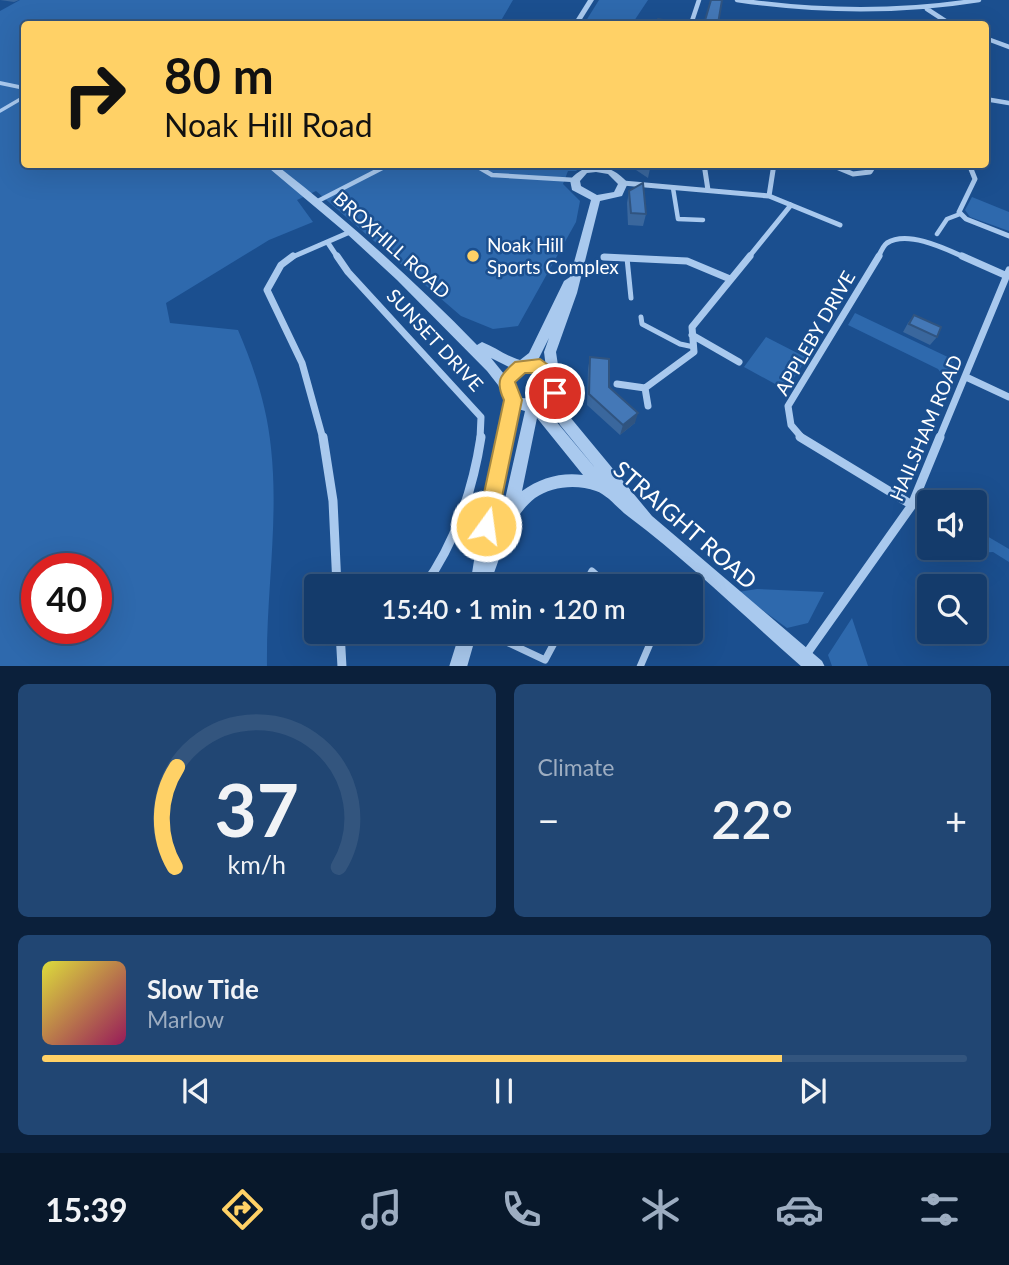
<!DOCTYPE html>
<meta charset="utf-8">
<style>
:root{--surface:#143b6b;--page:#214673;--text:#f1f3f6;--muted:#9dadc1;--line:#33557e;--accent:#ffd166}
body{margin:0;font-family:Lato,sans-serif;background:var(--page);color:var(--text);height:100vh;display:flex;flex-direction:column;font-size:26px;white-space:nowrap}
*{box-sizing:border-box;margin:0}
p{font-size:23px;color:var(--muted)}
.icon{flex:none;width:38px;height:38px;fill:none;stroke:currentColor;stroke-width:2;stroke-linecap:round;stroke-linejoin:round}
.map{position:relative;height:666px;overflow:hidden}
.sheet{display:flex;flex-direction:column;gap:18px;padding:18px;background:#0b203b;flex:1}
.sheet>*{flex:none}
.top-card{position:absolute;left:21px;top:21px;width:968px;height:147px;border-radius:7px;box-shadow:0 7px 28px #0002,0 0 0 2px var(--line);background:#ffd166;color:#111;overflow:hidden}
.buttons{position:absolute;left:917px;top:490px;display:grid;gap:14px}
.buttons a{display:grid;place-items:center;width:70px;height:70px;border-radius:7px;background:var(--surface);box-shadow:0 7px 28px #0002,0 0 0 2px var(--line);font-size:35px}
.speed{position:absolute;left:21px;top:553px;display:flex;gap:14px;font-size:35px;font-weight:700;text-align:center}
.speed>*{display:grid;place-content:center;width:91px;height:91px;border-radius:50%;background:var(--surface);box-shadow:0 7px 28px #0002,0 0 0 2px var(--line);line-height:1}
.speed .limit{border:10px solid #d22;background:#fff;color:#111}
.pin{position:absolute;display:grid;place-items:center;width:60px;height:60px;color:#fff;margin:-30px;border:4px solid #fff;border-radius:50%;box-shadow:0 2px 7px #0007}
.me{position:absolute;width:77px;margin:-38px;rotate:14deg;stroke-linejoin:round;filter:drop-shadow(0 0 5px #0008)}
.turn{display:flex;align-items:center;gap:24px;height:147px;padding:0 28px;font-size:32px}
.turn .icon{width:91px;height:91px;stroke-width:2.5}
.turn b{display:block;font-size:49px;line-height:60px}
.big{font-size:52px;font-weight:600;line-height:1.1}
.sheet .card{flex:1;display:flex;flex-direction:column;justify-content:center;gap:10px;min-width:0;padding:0 24px;border-radius:10px;background:var(--page)}
.sheet .dial{align-items:center;gap:0}
.dial svg{height:182px;overflow:visible;fill:none;stroke:var(--line);stroke-width:7;stroke-linecap:round;text-anchor:middle}
.dial text{fill:var(--text);stroke:none}
.song{display:flex;align-items:center;gap:21px}
.cover{width:84px;height:84px;border-radius:10px;background:linear-gradient(135deg,hsl(60 70% 55%),hsl(330 70% 35%))}
.played{height:7px;border-radius:4px;background:linear-gradient(90deg,var(--accent) 80%,var(--line) 80%)}
.keys{display:flex;justify-content:space-around;direction:ltr}
.heat{display:flex;justify-content:space-between;align-items:center;font-size:38px;direction:ltr}
.sheet .tiles{flex:1;display:grid;gap:18px;grid-template-columns:1fr 1fr}
.card:last-child{grid-column:span 2}
.trip{position:absolute;left:304px;top:574px;width:399px;height:70px;border-radius:7px;background:var(--surface);box-shadow:0 7px 28px #0002,0 0 0 2px var(--line);font-weight:600;line-height:70px;text-align:center}
.tabs{display:flex;height:112px;justify-content:space-around;align-items:center;background:#08182b;color:var(--muted)}
.tabs .icon{width:49px;height:49px}
.tabs .current{color:var(--accent)}
.tabs b{font-size:32px;color:var(--text)}
.map>svg:first-child{display:block}
.green{fill:#2e69ad;fill-rule:evenodd}
.lines{fill:none;stroke-linecap:round;stroke-linejoin:round}
.service-far3{stroke:#a9c9ee;stroke-width:3.5}
.service-far2{stroke:#a9c9ee;stroke-width:4.5}
.service-far1{stroke:#a9c9ee;stroke-width:5}
.service{stroke:#a9c9ee;stroke-width:7}
.minor-far3{stroke:#a9c9ee;stroke-width:4.5}
.minor-far2{stroke:#a9c9ee;stroke-width:5}
.minor-far1{stroke:#a9c9ee;stroke-width:7}
.minor{stroke:#a9c9ee;stroke-width:9}
.tertiary{fill:#a9c9ee;fill-rule:evenodd}
.wall{fill:#3a679d}
.shaded-wall{fill:#305480}
.building{fill:#4478b7;stroke:#305480;stroke-width:2}
.route{fill:#ffd166;stroke:#a68842;stroke-width:2}
.poi-dot{fill:#ffd166;stroke:#1b4f8f;stroke-width:2.5}
.labels{text-anchor:middle;stroke-width:5;stroke-linejoin:round;paint-order:stroke}
.street-label{font-size:19px;fill:#fff;stroke:#1b4f8f}
.poi-label{font-size:19px;fill:#fff;stroke:#1b4f8f;text-anchor:start}
.near-street-label{font-size:23px;fill:#fff;stroke:#1b4f8f}
</style>
<div class="map">
<svg width="1009" height="667" viewBox="0 0 1009 667">
<rect width="100%" height="100%" fill="#1b4f8f"/>
<path class="green" d="M20,0h493l-14,24h-475v140h259l8,6 8,-6 284,1 -7,6h-8l-5,13 17,17 -4,21 -58,104 -25,3 -32,-13 -145,-125 -19,9 16,22 -44,18 -103,63 4,20 68,7c16,37 29,77 33,118 8,73 -5,146 -4,218h-267v-655zM37,569h59v59h-59z
M599,0h49l-16,24h-48z
M972,197l37,15v19l-39,-14 -5,-7z
M855,313l97,46 1,9 -6,13 -9,-12 -90,-44z
M766,337l41,21 -21,32 -42,-23z
M975,529l34,20v13l-16,-10 -30,2 -9,-6h21z
M757,589l67,3 -16,31 -21,5 -49,-36z
M852,618l16,48h-36l-4,-11z"/>
<g class="lines">
<path class="service-far3" d="M0,111l24,-14"/>
<path class="service-far2" d="M473,164l19,11 83,5
M673,188l5,31 25,1
M316,202l74,-38
M937,234l10,-15 13,-5"/>
<path class="service-far1" d="M627,258l4,40
M641,317l1,7 38,20 14,3"/>
<path class="service" d="M584,586l8,-15 17,15
M485,632l60,28 15,-28
M640,667l15,-35"/>
<path class="minor-far3" d="M737,0c82,12 161,13 242,0
M927,9l23,15
M768,22l16,2
M691,24l8,-24
M985,38l24,9
M985,99l24,4"/>
<path class="minor-far2" d="M704,164l4,26
M829,164l24,10 17,-2 5,-8
M969,164l6,15 -16,33 7,7 43,17
M623,183l146,13 71,29
M769,196l5,-32
M328,243l10,15
M604,257l14,1
M290,258l60,-26
M748,258l43,-53
M878,258c2,-5 5,-12 9,-15 21,-13 59,6 79,15"/>
<path class="minor-far1" d="M293,256l-12,9 -14,25 35,73 21,76
M337,256l11,16 133,145 -1,22
M962,256l45,20
M604,257l83,4 43,18
M692,335l47,27
M966,377l43,20
M617,384l28,4 49,-36 -2,-25 58,-71
M645,388l3,18
M803,439l-12,-14 -3,-19 91,-150
M939,439l70,-169"/>
<path class="minor" d="M323,437l10,64 4,85
M800,437l112,68
M424,586c31,-42 49,-97 57,-149
M340,632l2,35
M343,632l8,5 12,-5
M805,656l107,-151 28,-68"/>
<path class="tertiary" d="M588,0h6l-15,24h-6z
M0,81l24,5v4l-24,-5z
M264,164h11c72,56 139,116 202,181l5,-3c13,5 24,14 38,18l9,-7 35,-72 6,-4 21,-77 -19,-10 -2,-10c18,-21 41,-16 58,3l-6,13 -22,5 -23,92 -21,59 8,53 6,12 82,99 170,145 3,6h-23c-57,-50 -112,-104 -173,-150 -10,-7 -21,-22 -33,-26 -19,-7 -44,-5 -61,7 -26,20 -34,59 -46,88h-19l11,-70 25,-115 -8,-16 -11,-14 -90,-91 -51,-47zM596,172l12,2 10,10 -4,8 -17,3 -16,-9 -1,-5 7,-8zM549,338l-5,14 5,39 -11,8 -17,-1 -7,-9v-8l24,-21zM491,358l20,10 -7,6zM550,405l10,20 36,44 -51,-61zM518,409l7,2 -24,106 -9,24zM537,418l46,57c-22,-3 -43,3 -61,16z
M460,632h17l-10,35h-18z"/>
</g>
<path class="wall" d="M0,0h19l-5,2z
M633,164h18l-3,14 -15,-10z
M629,191l17,23 -3,12 -15,-1 -1,-22z
M914,315l23,22 -7,8 -27,-13 5,-9z
M590,357l45,66 -15,12 -33,-30 1,-36z"/>
<path class="shaded-wall" d="M638,413l-3,10 -15,12 3,-10z"/>
<path class="building" d="M711,0h11l-4,24h-14z
M658,19l21,4 -1,1h-23z
M643,183l3,31 -15,-1 -2,-22z
M914,315l27,12 -4,10 -28,-13z
M590,357l19,2v28l29,26 -15,12 -34,-31z"/>
<path class="route" d="M540,359l22,16 2,18 -9,7 -6,-2 -2,-16 -11,-9h-11l-10,9 7,18 -26,126 -2,7 -8,2 -7,-2 -2,-7 27,-126c-9,-19 -4,-25 11,-38z"/>
<circle class="poi-dot" cx="473" cy="256" r="7"/>
<g class="labels">
<g class="street-label">
<text transform="translate(392 245) rotate(42)" y="7">BROXHILL ROAD</text>
<text transform="translate(815 333) rotate(-60)" y="7">APPLEBY DRIVE</text>
<text transform="translate(435 340) rotate(47)" y="7">SUNSET DRIVE</text>
<text transform="translate(926 428) rotate(-67)" y="7">HAILSHAM ROAD</text>
</g>
<g class="poi-label">
<text x="487" y="252">Noak Hill<tspan x="487" dy="22">Sports Complex</tspan></text>
</g>
<g class="near-street-label">
<text transform="translate(685 525) rotate(41)" y="8">STRAIGHT ROAD</text>
</g>
</g>
</svg>
<div class="buttons">
<a><svg class="icon" aria-label="sound" viewBox="0 0 24 24"><path d="M4 9h4l5-4v14l-5-4H4zM17 9q2 3 0 6"/></svg></a>
<a><svg class="icon" aria-label="search" viewBox="0 0 24 24"><circle cx="10" cy="10" r="6"/><path d="M15 15l6 6"/></svg></a>
</div>
<div class="speed"><div class="limit">40</div></div>
<div class="pin" style="left:555px;top:393px;background:#d93025"><svg class="icon" aria-label="arrive" viewBox="0 0 24 24"><path d="M6 21V4h12l-3 4 3 4H6"/></svg></div>
<svg class="me" style="left:486px;top:526px" viewBox="-20 -20 40 40"><circle r="17" fill="#ffd166" stroke="#fff" stroke-width="3"/><path d="M0-11L8 9 0 5-8 9z" fill="#fff"/></svg>
<div class="trip">15:40 · 1 min · 120 m</div>
<div class="top-card">
<div class="turn"><svg class="icon" aria-label="right" viewBox="0 0 24 24"><path d="M7 20v-9h11M14 6l5 5-5 5"/></svg><div><b>80 m</b>Noak Hill Road</div></div>
</div>
</div>
<section class="sheet">
<div class="tiles">
<div class="card dial"><svg viewBox="0 0 100 80">
<path d="M14 69A42 42 0 1 1 86 69"/>
<path d="M14 69A42 42 0 0 1 15 25" stroke="#ffd166"/>
<text x="50" y="56" font-size="32" font-weight="700">37</text>
<text x="50" y="72" font-size="11">km/h</text>
</svg></div>
<div class="card"><p>Climate</p>
<div class="heat"><a>−</a><b class="big">22°</b><a>+</a></div>
</div>
<div class="card">
<div class="song"><i class="cover"></i><div><b>Slow Tide</b><p>Marlow</p></div></div>
<div class="played"></div>
<div class="keys"><svg class="icon" aria-label="previous" viewBox="0 0 24 24"><path d="M18 5L8 12l10 7zM5 5v14"/></svg><svg class="icon" aria-label="pause" viewBox="0 0 24 24"><path d="M8 5v14M16 5v14"/></svg><svg class="icon" aria-label="next" viewBox="0 0 24 24"><path d="M6 5l10 7-10 7zM19 5v14"/></svg></div>
</div>
</div>
</section>
<nav class="tabs">
<b>15:39</b>
<svg class="icon current" aria-label="directions" viewBox="0 0 24 24"><path d="M12 3l9 9-9 9-9-9zM9 14v-3h6M13 9l2 2-2 2"/></svg>
<svg class="icon" aria-label="music" viewBox="0 0 24 24"><path d="M9 18V5l10-2v13"/><circle cx="6" cy="18" r="3"/><circle cx="16" cy="16" r="3"/></svg>
<svg class="icon" aria-label="phone" viewBox="0 0 24 24"><path d="M5 4h4l2 5-3 2q2 4 5 5l2-3 5 2v4C11 20 4 13 5 4z"/></svg>
<svg class="icon" aria-label="climate" viewBox="0 0 24 24"><path d="M12 3v18M4 7l16 10M4 17L20 7"/></svg>
<svg class="icon" aria-label="car" viewBox="0 0 24 24"><path d="M5 17H2v-5l4-1 3-4h7l3 4 3 1v5h-3M9 17h6M6 11h13"/><circle cx="7" cy="17" r="2"/><circle cx="17" cy="17" r="2"/></svg>
<svg class="icon" aria-label="filters" viewBox="0 0 24 24"><path d="M4 7h16M4 17h16"/><circle cx="9" cy="7" r="2"/><circle cx="15" cy="17" r="2"/></svg>
</nav>
